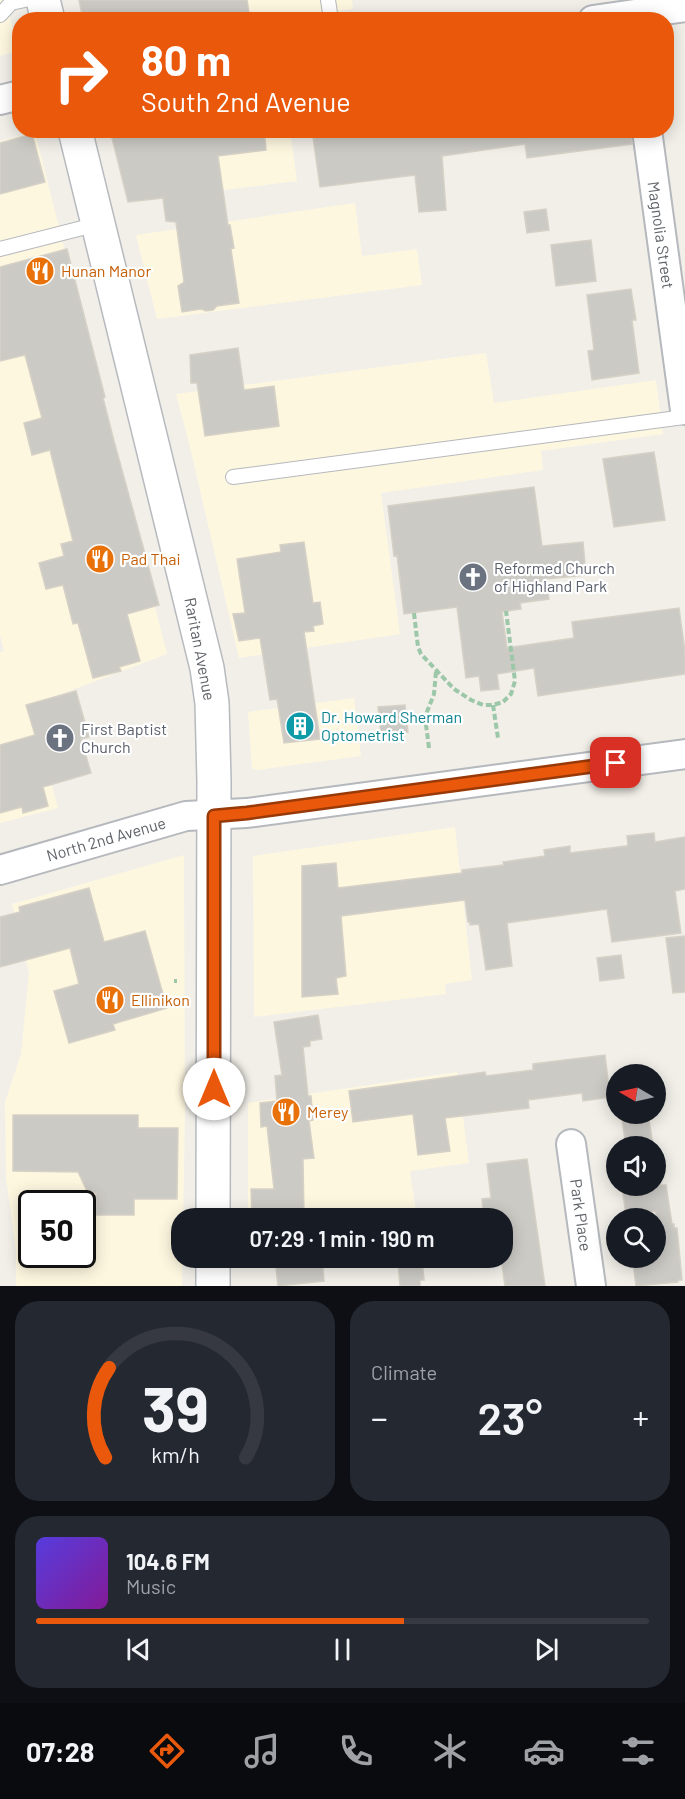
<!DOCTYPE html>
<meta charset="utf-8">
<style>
:root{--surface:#171b24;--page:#242831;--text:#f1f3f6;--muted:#9ea1a6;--line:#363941;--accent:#ea580c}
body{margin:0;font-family:Barlow,sans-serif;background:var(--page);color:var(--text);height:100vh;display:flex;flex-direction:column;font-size:22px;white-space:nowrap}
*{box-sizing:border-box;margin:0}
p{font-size:20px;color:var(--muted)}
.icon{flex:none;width:33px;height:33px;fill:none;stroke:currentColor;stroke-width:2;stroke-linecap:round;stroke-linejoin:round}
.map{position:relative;height:1286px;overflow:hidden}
.details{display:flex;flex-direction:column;gap:15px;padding:15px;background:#0d0f14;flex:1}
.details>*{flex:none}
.banner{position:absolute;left:12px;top:12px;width:662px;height:126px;border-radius:24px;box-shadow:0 3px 15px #0003;background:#ea580c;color:#fff;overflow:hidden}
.needle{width:39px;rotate:279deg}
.fabs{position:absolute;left:606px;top:1064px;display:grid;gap:12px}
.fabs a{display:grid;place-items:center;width:60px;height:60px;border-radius:50%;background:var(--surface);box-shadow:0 3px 15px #0003;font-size:30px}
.speed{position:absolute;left:18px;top:1190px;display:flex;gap:12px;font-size:30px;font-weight:700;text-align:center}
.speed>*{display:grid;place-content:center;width:78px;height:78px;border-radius:50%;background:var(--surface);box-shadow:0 3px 15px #0003;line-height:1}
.speed .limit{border:3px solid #111;border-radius:9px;background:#fff;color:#111}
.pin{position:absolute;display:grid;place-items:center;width:51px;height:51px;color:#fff;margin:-26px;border-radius:12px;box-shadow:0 3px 9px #0006}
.me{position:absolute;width:66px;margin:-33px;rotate:0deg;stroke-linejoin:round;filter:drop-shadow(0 0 4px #0008)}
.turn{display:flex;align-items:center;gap:21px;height:126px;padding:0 30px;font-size:27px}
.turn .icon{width:78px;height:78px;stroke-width:2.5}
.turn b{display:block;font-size:42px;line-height:51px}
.big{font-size:45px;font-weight:600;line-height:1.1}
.details .card{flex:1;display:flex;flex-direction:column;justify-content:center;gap:9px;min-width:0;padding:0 21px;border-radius:24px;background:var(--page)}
.details .dial{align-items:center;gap:0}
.dial svg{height:156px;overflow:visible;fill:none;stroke:var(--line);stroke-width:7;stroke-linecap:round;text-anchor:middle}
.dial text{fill:var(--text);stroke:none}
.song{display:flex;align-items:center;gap:18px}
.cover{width:72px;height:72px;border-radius:9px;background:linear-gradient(135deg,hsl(250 70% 55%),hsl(290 70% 35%))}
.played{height:6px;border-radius:3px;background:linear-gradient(90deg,var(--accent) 60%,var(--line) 60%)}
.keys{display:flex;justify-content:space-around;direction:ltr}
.heat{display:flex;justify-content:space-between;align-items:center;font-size:33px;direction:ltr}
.details .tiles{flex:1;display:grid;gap:15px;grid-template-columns:1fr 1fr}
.card:last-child{grid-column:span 2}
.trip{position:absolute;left:171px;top:1208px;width:342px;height:60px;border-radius:24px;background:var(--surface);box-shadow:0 3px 15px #0003;font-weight:600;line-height:60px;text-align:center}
.menu{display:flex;height:96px;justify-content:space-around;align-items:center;background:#090b0e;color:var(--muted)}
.menu .icon{width:42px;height:42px}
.menu .on{color:var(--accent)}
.menu b{font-size:27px;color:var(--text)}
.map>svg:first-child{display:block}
.commercial{fill:#fef7e0;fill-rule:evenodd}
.building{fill:#cccac5;stroke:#d6d1c6;stroke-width:1.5}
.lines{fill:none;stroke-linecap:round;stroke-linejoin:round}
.lane-casing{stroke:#b5b8bc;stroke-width:16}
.street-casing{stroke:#b5b8bc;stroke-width:32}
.secondary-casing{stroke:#b6babf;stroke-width:36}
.path{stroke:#9cc7a9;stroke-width:4;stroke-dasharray:6 3;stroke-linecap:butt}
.lane{stroke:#fff;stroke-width:14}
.street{stroke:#fff;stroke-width:28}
.secondary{stroke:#fff;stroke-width:33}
.route-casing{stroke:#983908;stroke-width:15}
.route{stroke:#ea580c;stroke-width:10}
.labels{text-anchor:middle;stroke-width:4.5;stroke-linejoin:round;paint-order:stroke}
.street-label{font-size:16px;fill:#5f6368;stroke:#fff}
.food-label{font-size:16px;fill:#c56008;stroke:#fff;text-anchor:start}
.worship-label{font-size:16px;fill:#5b616d;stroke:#fff;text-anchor:start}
.culture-label{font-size:16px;fill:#0d838f;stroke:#fff;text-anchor:start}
</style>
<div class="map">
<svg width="685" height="1286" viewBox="0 0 685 1286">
<rect width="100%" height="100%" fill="#f1efe8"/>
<path class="commercial" d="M0,0h6l12,51 -18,5z
M79,0h273l1,9 -86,11h-184z
M110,131h180l7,50 -169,21z
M35,132l132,522 -137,52 28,102 -58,15v-171l4,-1 -4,-16v-494z
M355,203l7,53 55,-7 5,36 -265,34 -21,-84z
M486,353l8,50 162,-23 7,54 -122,17 2,19 -162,23 19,141 -161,24 -50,-215 -13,-49z
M354,698l7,58 -104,14 -5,-2 -4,-56z
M455,827l17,153 -27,4 1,10 -192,23 -1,-161z
M184,855l1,259 -3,172h-166v-35l-10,-74 -1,-75 16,-48 8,-81 -17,-69zM32,1203h50v51h-50z
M457,1072l12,91 -59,8 7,47h-169v-115z"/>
<path class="building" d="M79,0h168l3,20h-167z
M110,130h154l2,20 -48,6 10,69h2l4,23 -3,1 8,54 -22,3 -4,4 -7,1 -5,-2 -19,3 -4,-26 6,-4 -8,-60 -10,-1 -3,-23 -35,4z
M312,130h319l1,14 -105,14 -2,-14 -83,12 4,54 -27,2 -4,-37 -95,12z
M32,134l13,48 -45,12v-51z
M546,209l3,21 -22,3 -3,-21z
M591,240l5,41 -40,5 -5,-41z
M67,249l38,148 -2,1 11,43 45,164 -32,9 13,47 -21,6 2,4 -28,7 -15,-55 -5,1 -10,-39 -17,4 -7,-26 25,-7 -3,-12 12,-3 -23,-91 -18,5 -8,-32 18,-5 -17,-63 -25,6v-94z
M631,289l5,31h-4l7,53 -47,7 -4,-29 6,-1 -7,-55z
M238,348l6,42 30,-4 5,40 -74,10 -8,-53h-6l-1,-28z
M654,452l11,68 -51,7 -11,-68z
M534,487l8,59 41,-4 3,33 -40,4 3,20 -29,4 1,6 -19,3 5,36 67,-10 -2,-16 107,-14 6,44v22l-147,22 -4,-28 -37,6 2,15 -18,2 -2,-15 -13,2 -9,-71 -53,7 -7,-59 -3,1 -6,-50z
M304,542l9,61 7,-1 3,22 -10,2 1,5 -10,1 16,107 -36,4 -7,-44 -7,1 -10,-62 -21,3 -6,-27 12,-1 -8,-54 44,-7 -1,-7z
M76,691l13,46 -8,2 10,34 -48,14 5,19 -25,7 -1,-6 -22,6v-68l35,-10 -9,-30z
M405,705l3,27 -27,3 -3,-28z
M654,833l1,9 30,-5v52l-10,2 6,42 -69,9 -5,-33 -100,14 5,43 -26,4 -7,-46 -9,1v-3h-2l-3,-22 -124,16 5,60 -10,2 2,16 -36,3v-131l34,-3 2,25 124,-15v-3l42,-5 -1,-3 42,-6 -1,-6 26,-4v7l56,-7 2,-1 -1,-9z
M89,888l15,54 41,-11 22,77 -54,16 2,6 -46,13 -15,-52 25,-7 -9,-36 -70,19v-50l20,-5 -1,-5z
M685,936v56l-12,1 -7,-55z
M621,955l3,23 -24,3 -3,-23z
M318,1015l4,24 -12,2v5l-7,1 5,49h3l2,24 -4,1 5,37 -11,1 1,59h-52l-1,-29h23l-7,-63 -6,1 -1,-24 17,-2 -2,-25 7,-1 -8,-53z
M605,1055l5,42 -27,4 -1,-8 -54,7 1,8 -84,10 5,33 -32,4 -5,-41 -60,8 -4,-31 136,-19 1,4 47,-6v-6z
M621,1113h27l5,33h-27z
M13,1115h125v13h40l-1,71h-43v16h-38v-22h-8l-10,-21 -65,-1z
M527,1159l18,127h-40l-4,-29h1v-39h-18l-2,-19 9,-1 -4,-34z
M639,1185h27l6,39h2v4h3l5,52h-4v2l-42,4 -3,-24 23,-3v-48l-30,4 -4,-28z
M293,1257h29l2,24 -46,5 -3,-27z
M422,1259l2,21h-4v6h-20l-2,-25z"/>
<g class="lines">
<g class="lane-casing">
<path id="lane" d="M328,0l3,20
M0,15l11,-12 14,-3
M0,249l98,-25
M233,477l452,-60"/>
</g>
<g class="street-casing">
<path id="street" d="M593,20l92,-13
M0,100l20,-5
M647,130l38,280
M0,870l186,-54 61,-3 438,-59
M571,1144l20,142"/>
</g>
<g class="secondary-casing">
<path id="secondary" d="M43,0l5,20
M75,130l132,538 5,35 2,78 -1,437
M213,1286v-29"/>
</g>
<path class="path" d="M414,613l4,34 3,7 33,35 17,11 12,5h10l10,-3 8,-8 4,-13 -9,-70
M493,705l5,33
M429,748l-4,-31 9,-23 2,-23
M174,981h3"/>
<use href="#lane" class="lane"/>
<use href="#street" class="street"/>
<use href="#secondary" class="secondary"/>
</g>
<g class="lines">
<g class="route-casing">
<path id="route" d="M214,1089v-273l33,-3 369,-50"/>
</g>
<use href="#route" class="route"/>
</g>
<defs>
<g id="restaurant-disc" transform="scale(1.5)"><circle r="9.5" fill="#e8710a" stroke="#fff"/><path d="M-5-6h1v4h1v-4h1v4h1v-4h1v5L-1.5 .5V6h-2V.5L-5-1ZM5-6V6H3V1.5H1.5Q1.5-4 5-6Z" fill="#fff"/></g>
<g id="church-disc" transform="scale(1.5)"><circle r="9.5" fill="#6b7280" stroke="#fff"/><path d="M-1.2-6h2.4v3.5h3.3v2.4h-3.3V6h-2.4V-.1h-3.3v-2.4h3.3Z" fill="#fff"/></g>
<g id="building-disc" transform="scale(1.5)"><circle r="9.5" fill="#0f9aa8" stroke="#fff"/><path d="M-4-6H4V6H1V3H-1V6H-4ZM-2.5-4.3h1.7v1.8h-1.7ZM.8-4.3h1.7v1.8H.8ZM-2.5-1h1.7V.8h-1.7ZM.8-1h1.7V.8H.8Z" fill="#fff"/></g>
</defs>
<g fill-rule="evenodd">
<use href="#restaurant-disc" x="40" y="271"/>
<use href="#restaurant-disc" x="100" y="559"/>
<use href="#church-disc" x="473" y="577"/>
<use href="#building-disc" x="300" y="726"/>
<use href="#church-disc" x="60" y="738"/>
<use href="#restaurant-disc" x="110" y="1000"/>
<use href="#restaurant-disc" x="286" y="1112"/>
</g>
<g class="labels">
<g class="street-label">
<text transform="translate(661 235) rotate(82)" y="6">Magnolia Street</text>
<text transform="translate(200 649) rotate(79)" y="6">Raritan Avenue</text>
<text transform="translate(106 839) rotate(-16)" y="6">North 2nd Avenue</text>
<text transform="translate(581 1215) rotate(82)" y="6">Park Place</text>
</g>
<g class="food-label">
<text x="61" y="277">Hunan Manor</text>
<text x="121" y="565">Pad Thai</text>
<text x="131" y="1006">Ellinikon</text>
<text x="307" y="1118">Merey</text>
</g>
<g class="worship-label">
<text x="494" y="574">Reformed Church<tspan x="494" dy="18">of Highland Park</tspan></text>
<text x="81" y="735">First Baptist<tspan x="81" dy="18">Church</tspan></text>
</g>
<g class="culture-label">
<text x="321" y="723">Dr. Howard Sherman<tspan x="321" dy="18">Optometrist</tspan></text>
</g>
</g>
</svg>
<div class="fabs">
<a><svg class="needle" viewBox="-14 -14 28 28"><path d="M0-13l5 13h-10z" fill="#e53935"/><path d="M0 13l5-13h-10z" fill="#9ea1a6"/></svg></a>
<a><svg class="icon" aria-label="sound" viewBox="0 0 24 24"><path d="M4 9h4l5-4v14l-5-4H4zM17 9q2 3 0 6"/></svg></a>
<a><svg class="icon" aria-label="search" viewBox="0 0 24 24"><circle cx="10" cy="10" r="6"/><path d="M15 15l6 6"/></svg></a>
</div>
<div class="speed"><div class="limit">50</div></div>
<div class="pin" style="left:616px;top:763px;background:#d93025"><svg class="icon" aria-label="arrive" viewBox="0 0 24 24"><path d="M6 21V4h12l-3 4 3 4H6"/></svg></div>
<svg class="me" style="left:214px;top:1089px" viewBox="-20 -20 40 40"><circle r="19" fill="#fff"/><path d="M0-13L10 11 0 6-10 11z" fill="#ea580c"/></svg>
<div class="trip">07:29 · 1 min · 190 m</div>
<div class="banner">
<div class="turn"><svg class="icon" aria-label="right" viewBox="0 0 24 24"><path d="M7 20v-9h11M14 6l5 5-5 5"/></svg><div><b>80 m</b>South 2nd Avenue</div></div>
</div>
</div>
<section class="details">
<div class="tiles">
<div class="card dial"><svg viewBox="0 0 100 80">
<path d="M14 69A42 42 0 1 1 86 69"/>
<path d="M14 69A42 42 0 0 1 16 23" stroke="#ea580c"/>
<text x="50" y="56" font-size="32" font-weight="700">39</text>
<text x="50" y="72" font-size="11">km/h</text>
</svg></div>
<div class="card"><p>Climate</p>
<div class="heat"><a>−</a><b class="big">23°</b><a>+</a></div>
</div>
<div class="card">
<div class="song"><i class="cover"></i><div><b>104.6 FM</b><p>Music</p></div></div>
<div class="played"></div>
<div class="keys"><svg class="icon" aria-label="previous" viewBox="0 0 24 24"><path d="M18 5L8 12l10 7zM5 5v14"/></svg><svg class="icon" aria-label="pause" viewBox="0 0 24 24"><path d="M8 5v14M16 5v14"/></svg><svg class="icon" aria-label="next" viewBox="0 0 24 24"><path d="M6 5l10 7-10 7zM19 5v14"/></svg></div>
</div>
</div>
</section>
<nav class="menu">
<b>07:28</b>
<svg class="icon on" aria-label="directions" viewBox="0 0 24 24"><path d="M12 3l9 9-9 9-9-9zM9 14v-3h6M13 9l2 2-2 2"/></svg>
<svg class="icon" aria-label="music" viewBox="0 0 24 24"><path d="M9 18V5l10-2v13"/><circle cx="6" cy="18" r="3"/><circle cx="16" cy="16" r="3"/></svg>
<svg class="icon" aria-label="phone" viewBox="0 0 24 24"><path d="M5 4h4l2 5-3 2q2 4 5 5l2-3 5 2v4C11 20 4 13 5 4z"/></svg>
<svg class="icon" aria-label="climate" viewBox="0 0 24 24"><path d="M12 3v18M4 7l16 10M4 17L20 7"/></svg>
<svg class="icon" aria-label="car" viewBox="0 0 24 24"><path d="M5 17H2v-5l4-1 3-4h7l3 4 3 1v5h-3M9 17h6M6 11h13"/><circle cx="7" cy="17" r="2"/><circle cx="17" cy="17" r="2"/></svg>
<svg class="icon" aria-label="filters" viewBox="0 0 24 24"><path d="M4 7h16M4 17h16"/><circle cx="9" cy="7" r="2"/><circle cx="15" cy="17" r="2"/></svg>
</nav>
